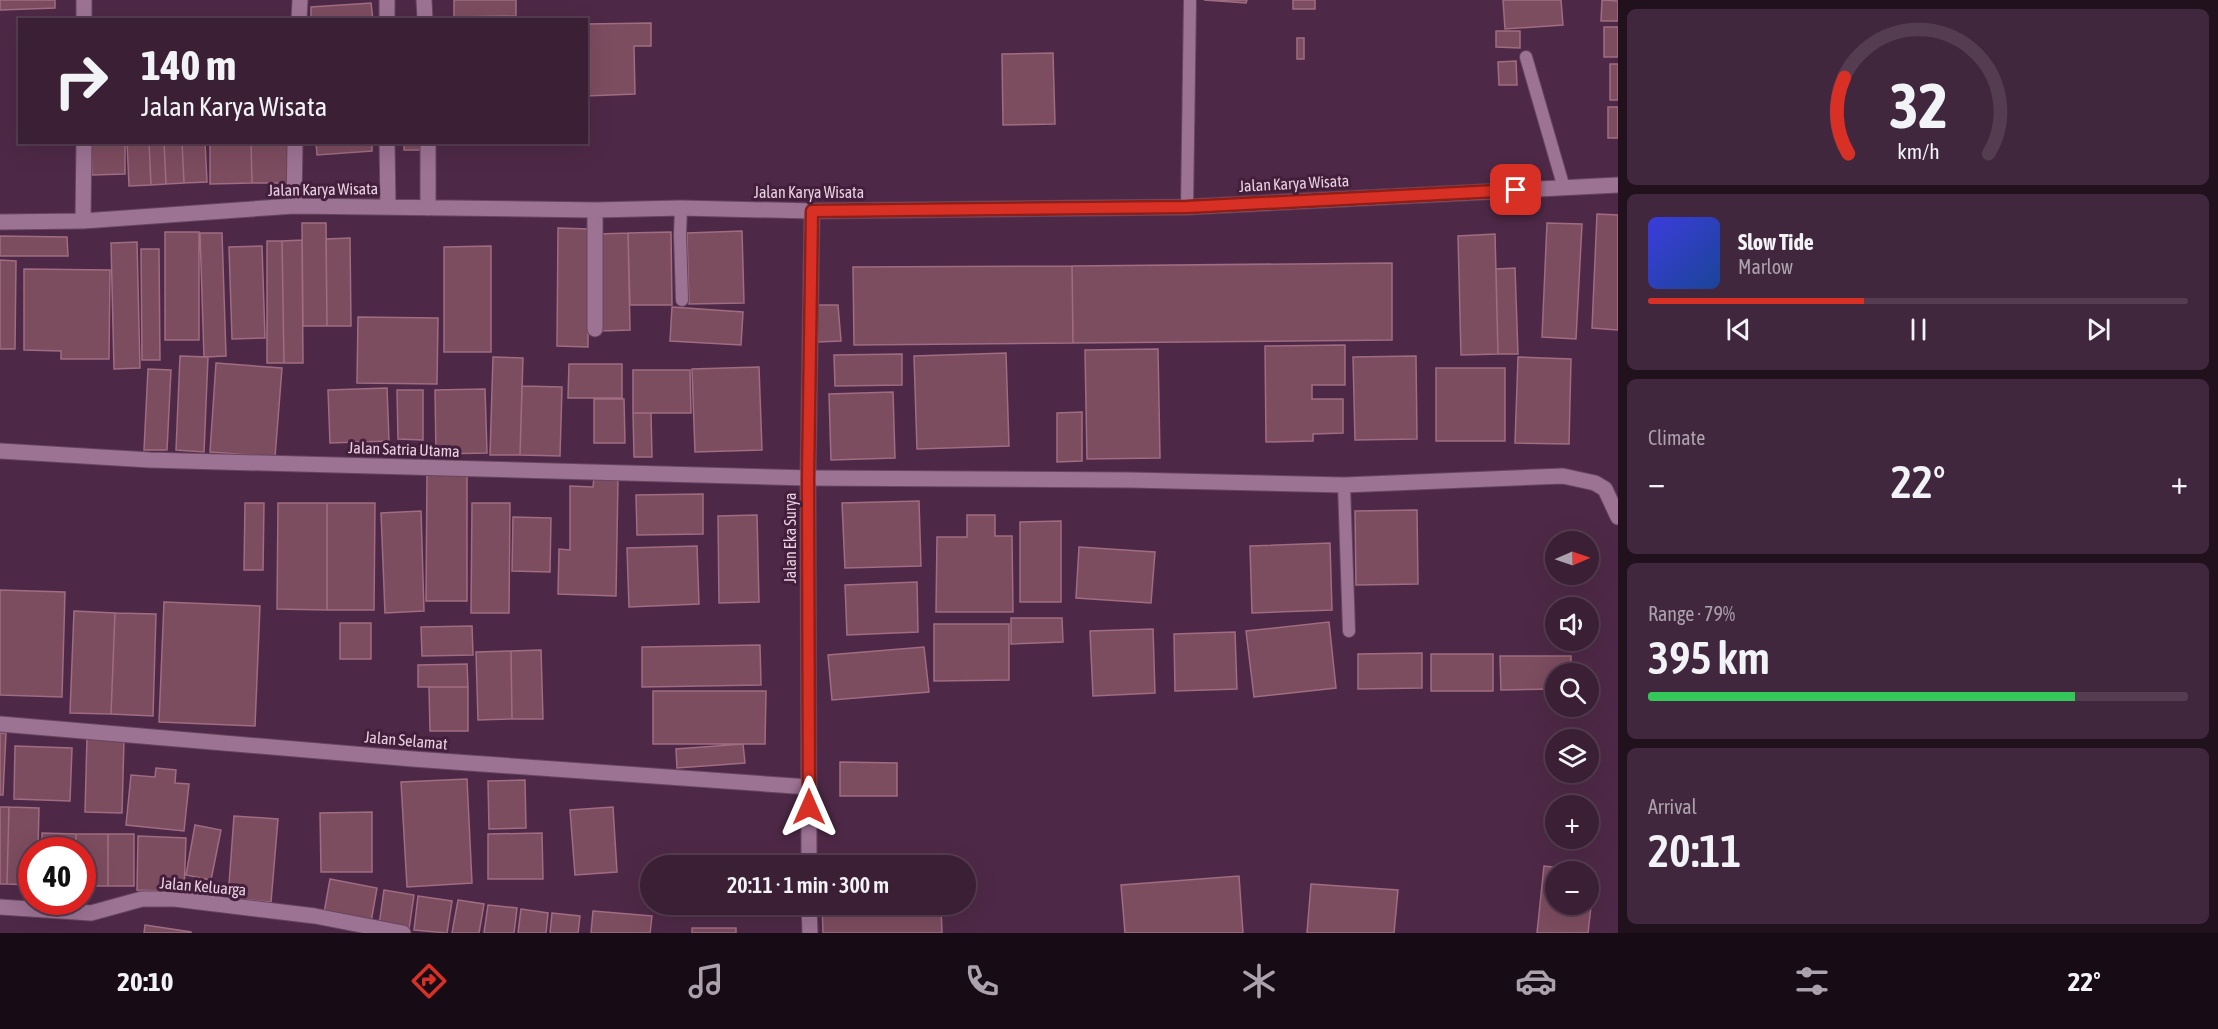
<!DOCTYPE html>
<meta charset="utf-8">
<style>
:root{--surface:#3a1f35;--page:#41273d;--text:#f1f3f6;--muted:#aba2ad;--line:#543d50;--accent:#d93025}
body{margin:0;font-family:"Asap Condensed",sans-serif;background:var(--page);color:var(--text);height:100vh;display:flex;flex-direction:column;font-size:22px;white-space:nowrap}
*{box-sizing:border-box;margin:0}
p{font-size:20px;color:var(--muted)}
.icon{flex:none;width:33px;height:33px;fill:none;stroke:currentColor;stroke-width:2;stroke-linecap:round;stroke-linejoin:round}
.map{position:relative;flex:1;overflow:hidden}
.panel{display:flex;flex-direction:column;gap:9px;padding:9px;background:#20111d;width:600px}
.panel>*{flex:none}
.hud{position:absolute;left:18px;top:18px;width:570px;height:126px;border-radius:0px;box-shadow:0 6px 24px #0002,0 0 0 2px var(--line);background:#3a1f35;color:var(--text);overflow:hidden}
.needle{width:39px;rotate:88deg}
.buttons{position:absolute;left:1545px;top:531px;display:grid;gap:12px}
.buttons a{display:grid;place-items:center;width:54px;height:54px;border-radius:50%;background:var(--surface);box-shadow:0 6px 24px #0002,0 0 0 2px var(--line);font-size:30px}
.speed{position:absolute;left:18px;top:837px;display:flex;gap:12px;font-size:30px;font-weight:700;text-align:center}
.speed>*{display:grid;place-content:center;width:78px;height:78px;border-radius:50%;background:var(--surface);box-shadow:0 6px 24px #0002,0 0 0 2px var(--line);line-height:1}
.speed .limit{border:9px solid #d22;background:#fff;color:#111}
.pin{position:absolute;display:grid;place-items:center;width:51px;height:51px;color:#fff;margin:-26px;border-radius:12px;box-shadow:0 3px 9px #0006}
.me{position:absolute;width:66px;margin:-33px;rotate:0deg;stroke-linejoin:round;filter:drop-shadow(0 0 4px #0008)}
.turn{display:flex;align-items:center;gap:21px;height:126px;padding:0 24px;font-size:27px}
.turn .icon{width:78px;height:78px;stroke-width:2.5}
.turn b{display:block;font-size:42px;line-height:51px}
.big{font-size:45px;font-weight:600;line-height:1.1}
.panel .tile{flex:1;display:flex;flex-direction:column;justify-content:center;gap:9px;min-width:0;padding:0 21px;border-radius:9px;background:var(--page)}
.panel .dial{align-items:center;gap:0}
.dial svg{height:156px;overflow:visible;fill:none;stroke:var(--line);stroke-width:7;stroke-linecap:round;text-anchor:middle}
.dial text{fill:var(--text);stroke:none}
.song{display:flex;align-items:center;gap:18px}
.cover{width:72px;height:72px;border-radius:9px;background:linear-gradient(135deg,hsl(240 70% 55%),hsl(220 70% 35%))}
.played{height:6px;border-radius:3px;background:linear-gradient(90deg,var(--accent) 40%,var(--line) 40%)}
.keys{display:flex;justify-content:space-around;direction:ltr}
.heat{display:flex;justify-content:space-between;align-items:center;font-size:33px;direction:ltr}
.charge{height:9px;border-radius:4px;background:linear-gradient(90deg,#34c759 79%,var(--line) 0)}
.trip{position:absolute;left:640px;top:855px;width:336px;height:60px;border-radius:30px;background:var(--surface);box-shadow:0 6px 24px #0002,0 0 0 2px var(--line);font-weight:600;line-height:60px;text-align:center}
.dock{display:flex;height:96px;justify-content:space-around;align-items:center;background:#170c15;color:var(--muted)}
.dock .icon{width:42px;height:42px}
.dock .selected{color:var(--accent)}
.dock b{font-size:27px;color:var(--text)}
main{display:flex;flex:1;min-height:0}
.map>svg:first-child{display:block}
.building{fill:#7c4c5f;stroke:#a06c81;stroke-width:1.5;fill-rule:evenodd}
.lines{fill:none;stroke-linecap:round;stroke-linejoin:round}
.service-casing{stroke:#664660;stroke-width:14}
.minor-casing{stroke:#664660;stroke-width:17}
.tertiary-casing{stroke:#664660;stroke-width:17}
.service{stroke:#9d7394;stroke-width:12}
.minor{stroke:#9d7394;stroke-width:15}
.tertiary{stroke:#9d7394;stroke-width:15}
.route-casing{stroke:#8d1f18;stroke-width:15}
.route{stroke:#d93025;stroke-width:10}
.labels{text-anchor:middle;stroke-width:6;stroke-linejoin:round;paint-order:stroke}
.street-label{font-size:16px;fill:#e8d0e2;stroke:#431f3c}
</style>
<main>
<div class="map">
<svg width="1618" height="933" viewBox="0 0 1618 933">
<rect width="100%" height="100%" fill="#4e2947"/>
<path class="building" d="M0,0h55v8l-55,2z
M454,0h62v16l-62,1z
M1204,0h43l-1,3z
M1293,0h22v9h-22z
M1503,0h58l2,25 -58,4z
M1602,0l16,1v20h-17z
M371,3l2,17h-62v-13z
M651,23v23h-17l1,48 -49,2v-72z
M1604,27h14v30h-14z
M1496,31h24v17l-24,-1z
M1297,38h7v21h-7z
M1053,53l2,71 -52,1 -1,-71z
M1516,61l1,24h-18l-1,-23z
M1610,64h8v36h-8z
M1608,107h10v31h-10z
M91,142h34v32l-33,1z
M127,142h22l2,43 -22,1z
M149,142h15l2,42 -15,1z
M164,142h18l2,41 -18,1z
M182,142h23l2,40 -23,1z
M210,142h41l1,41 -42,1z
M251,142h40v41h-39z
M316,142h56v9l-55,4z
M404,142h18v8h-18z
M1597,214l21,1v115l-26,-2z
M302,223h24l1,103h-24z
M1547,223l35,1 -6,115 -34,-2z
M558,228l31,1 -1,118 -31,-1z
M742,231l2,72 -55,1 -2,-71z
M165,232h34v108h-34z
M671,232l1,73h-42l-2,-72z
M200,233h22l4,123 -22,1z
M628,233l2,97 -30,1 -1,-97z
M1495,234l3,120 -37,1 -3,-119z
M0,236l67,1 1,19h-68z
M350,238l1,88h-24l-1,-87z
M302,240l1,123h-19l-2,-122z
M267,241h15l2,122h-17z
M137,242l3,126 -26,1 -3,-126z
M262,246l3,92 -33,1 -3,-92z
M491,246v106h-47v-105z
M141,249h18l1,111h-18z
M0,260l16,1 -1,88h-15z
M1392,263v77l-319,3 -1,-77z
M1072,266l1,77 -219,2 -1,-78z
M1515,268l3,86h-20l-2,-85z
M24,269l86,1 -1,89h-48v-8l-37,-1z
M816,305h22l3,36 -23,1z
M672,307l71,5 -2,33 -71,-4z
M358,317l80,1 -1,66 -80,-1z
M1345,345v40h-33v14h31v34l-30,1v7l-47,1 -1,-96z
M1158,349l2,109 -73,1 -2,-109z
M1006,353l3,93 -92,3 -3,-93z
M902,354v31l-67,1 -1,-31z
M180,356l28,1 -4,95 -28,-2z
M1416,356l1,83 -62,1 -2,-83z
M493,357l30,1 -3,97h-30z
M1518,357l53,2 -2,85 -54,-1z
M216,363l66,5 -7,89 -65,-5z
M569,364h53v34h-54z
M759,367l3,83 -67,2 -3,-83z
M1436,368h69v73h-69z
M148,369l23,1 -4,80h-23z
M633,370h57l1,43h-58z
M522,386l40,1 -2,69 -40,-1z
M387,388l2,53 -59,2 -2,-53z
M485,389l2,64 -51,1 -1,-64z
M397,390h26v50l-25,-1z
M893,392l2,66 -64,2 -2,-66z
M594,399h30l1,44h-31z
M1082,412v49l-25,1v-49z
M633,413h18l1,44h-18z
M427,474l40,1v126h-41z
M594,477l24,1 -2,118 -58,-2 1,-45 11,1v-64l23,1z
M703,494v40l-66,1 -1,-40z
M919,501l2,65 -76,2 -3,-65z
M245,503h19l-1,67h-19z
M278,503h49v107l-50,-1z
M327,503h48l-1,107h-47z
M472,503h38l-1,110h-38z
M1417,510l1,74 -62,1 -1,-74z
M421,511l3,100 -39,2 -4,-100z
M757,515l2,87 -40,1 -1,-87z
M967,515h28v21h17l1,76h-77l1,-75h30z
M513,517l38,1 -1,54 -38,-1z
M1061,521v81h-41v-80z
M1330,543l2,67 -80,3 -2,-67z
M697,546l2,58 -70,3 -2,-59z
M1079,547l76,5 -4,51 -75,-5z
M917,582l1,50 -71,3 -2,-50z
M0,590l65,2 -3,105 -62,-2z
M164,602l96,4 -5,120 -96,-4z
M74,611l41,2 -4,101 -41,-1z
M115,613l41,1 -3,102 -42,-2z
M1011,618h51l1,24 -52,2z
M1329,622l7,66 -82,9 -8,-66z
M340,623h31v36h-31z
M934,624h75v56l-75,1z
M472,626l1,29 -51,1 -1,-29z
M1153,629l2,64 -62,3 -3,-65z
M1235,632l2,57 -62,2 -1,-57z
M760,645l1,40 -119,2v-40z
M924,647l5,45 -97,8 -4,-45z
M541,650l2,69h-31l-1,-68z
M511,651l1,68 -34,1 -2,-68z
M1422,653v35l-64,1v-35z
M1431,654h62v37h-62z
M1500,656h71v18h-15v15l-55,1z
M467,664l1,23h-50v-22z
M429,687h39v44h-38z
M653,691h113l-1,53h-112z
M0,733h6l-3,62h-3z
M87,738l37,2 -2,73 -37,-1z
M743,744l2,19 -68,5 -1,-19z
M15,746l57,2 -2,53 -56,-2z
M840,762l57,1v33h-57z
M156,768l20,2 -1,13 14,1 -5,47 -58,-6 5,-50 24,2z
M467,779l5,104 -65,4 -6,-105z
M525,780l1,48 -37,1 -1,-48z
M0,807h9l-2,77h-7z
M9,807l30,1 -1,42h-6v35l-25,-1z
M613,807l4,65 -42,3 -5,-65z
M372,812v60h-51l-1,-59z
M234,816l44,3 -7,83 -43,-4z
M195,825l26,5 -10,50 -25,-5z
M42,833l34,1v16h-34z
M542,833l1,46h-55v-45z
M76,834h32v52h-26v-36h-6z
M108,834h26v52h-26z
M138,836l48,2 -2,54 -47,-2z
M1544,866l51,6 -7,61h-51zM1556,872h32v32h-32z
M1239,876l4,57h-118l-4,-48z
M330,879l47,9 -6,34 -47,-9z
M1311,884l87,6 -4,43h-87z
M384,890l30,5 -5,34 -30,-4z
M418,896l34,5 -5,32 -33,-3z
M458,900l26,4 -5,29h-27z
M822,904h119l1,29h-119z
M488,905l29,3 -3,25h-30z
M521,909l27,4 -2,20h-28z
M593,911l59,5 -2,17h-59z
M552,913l28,3 -2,17h-28z
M145,925l46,7v1h-47z
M692,928h44v5h-44z"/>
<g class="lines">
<g class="service-casing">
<path id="service" d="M1526,57l38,131
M1187,207l3,-207
M681,208l-1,27 2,65
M1344,485l5,146"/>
</g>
<g class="minor-casing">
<path id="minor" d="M387,0v20
M424,0l1,20
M84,20v-20
M299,20l1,-20
M387,142l1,64
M428,142v66
M294,206l1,-64
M595,210v119
M83,221l1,-79
M0,222l83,-1 211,-15 301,4 86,-2 131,3
M0,451l150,9 658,18 322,2 214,5 219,-9 32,7 10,6 13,28
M0,724l413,35 396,28
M0,907l91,6 51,-14h33l140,17 88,17"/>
</g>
<g class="tertiary-casing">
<path id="tertiary" d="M809,866l-1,-388 4,-267 375,-4 431,-22
M809,904l1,29"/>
</g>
<use href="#service" class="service"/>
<use href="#minor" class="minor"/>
<use href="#tertiary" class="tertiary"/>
</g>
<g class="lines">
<g class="route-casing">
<path id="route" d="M809,807l-1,-329 4,-267 375,-4 329,-17"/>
</g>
<use href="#route" class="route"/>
</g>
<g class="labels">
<g class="street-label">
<text transform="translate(1294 183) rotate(-3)" y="6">Jalan Karya Wisata</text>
<text transform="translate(323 189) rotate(-1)" y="6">Jalan Karya Wisata</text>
<text x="809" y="198">Jalan Karya Wisata</text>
<text transform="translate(404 449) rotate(2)" y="6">Jalan Satria Utama</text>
<text transform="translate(790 538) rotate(-90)" y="6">Jalan Eka Surya</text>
<text transform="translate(406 740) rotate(5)" y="6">Jalan Selamat</text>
<text transform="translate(203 886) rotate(5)" y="6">Jalan Keluarga</text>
</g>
</g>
</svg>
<div class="buttons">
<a><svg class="needle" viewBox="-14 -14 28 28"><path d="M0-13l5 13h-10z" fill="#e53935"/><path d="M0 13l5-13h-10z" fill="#aba2ad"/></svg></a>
<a><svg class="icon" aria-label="sound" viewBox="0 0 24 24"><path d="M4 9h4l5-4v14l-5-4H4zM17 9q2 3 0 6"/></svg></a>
<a><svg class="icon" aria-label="search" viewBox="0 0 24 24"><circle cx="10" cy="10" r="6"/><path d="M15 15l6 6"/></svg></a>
<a><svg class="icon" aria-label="layers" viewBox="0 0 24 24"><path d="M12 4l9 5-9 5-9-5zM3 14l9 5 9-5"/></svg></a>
<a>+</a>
<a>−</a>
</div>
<div class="speed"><div class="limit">40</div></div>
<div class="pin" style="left:1516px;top:190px;background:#d93025"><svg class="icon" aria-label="arrive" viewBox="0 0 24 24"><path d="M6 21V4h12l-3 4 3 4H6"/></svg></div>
<svg class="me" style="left:809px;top:807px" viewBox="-20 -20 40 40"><path d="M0-17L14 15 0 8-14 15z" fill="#d93025" stroke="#fff" stroke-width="4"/></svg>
<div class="trip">20:11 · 1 min · 300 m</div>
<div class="hud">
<div class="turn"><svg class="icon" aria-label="right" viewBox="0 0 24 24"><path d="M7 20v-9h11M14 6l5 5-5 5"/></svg><div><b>140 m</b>Jalan Karya Wisata</div></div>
</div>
</div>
<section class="panel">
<div class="tile dial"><svg viewBox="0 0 100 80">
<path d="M14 69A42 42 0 1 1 86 69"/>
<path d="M14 69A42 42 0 0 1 12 30" stroke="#d93025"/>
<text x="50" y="56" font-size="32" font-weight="700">32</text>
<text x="50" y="72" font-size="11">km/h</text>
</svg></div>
<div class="tile">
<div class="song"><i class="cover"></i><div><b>Slow Tide</b><p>Marlow</p></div></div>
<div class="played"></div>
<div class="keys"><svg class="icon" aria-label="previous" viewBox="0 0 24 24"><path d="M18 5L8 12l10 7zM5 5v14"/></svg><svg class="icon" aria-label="pause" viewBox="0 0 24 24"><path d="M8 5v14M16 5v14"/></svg><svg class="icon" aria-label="next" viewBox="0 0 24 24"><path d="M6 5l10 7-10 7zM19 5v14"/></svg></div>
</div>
<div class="tile"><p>Climate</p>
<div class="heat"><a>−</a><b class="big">22°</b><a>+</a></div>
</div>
<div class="tile"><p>Range · 79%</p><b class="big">395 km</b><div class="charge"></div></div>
<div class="tile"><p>Arrival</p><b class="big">20:11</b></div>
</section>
</main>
<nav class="dock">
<b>20:10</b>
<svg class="icon selected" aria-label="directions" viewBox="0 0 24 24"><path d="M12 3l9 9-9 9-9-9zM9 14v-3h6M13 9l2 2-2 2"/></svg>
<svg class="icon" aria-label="music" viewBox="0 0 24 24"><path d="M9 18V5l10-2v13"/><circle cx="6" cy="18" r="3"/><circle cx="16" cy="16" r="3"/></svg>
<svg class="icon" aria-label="phone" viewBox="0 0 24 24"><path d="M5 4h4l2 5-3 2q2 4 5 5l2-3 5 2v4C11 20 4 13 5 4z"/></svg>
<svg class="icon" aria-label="climate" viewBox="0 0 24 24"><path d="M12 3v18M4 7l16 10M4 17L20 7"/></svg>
<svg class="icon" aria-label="car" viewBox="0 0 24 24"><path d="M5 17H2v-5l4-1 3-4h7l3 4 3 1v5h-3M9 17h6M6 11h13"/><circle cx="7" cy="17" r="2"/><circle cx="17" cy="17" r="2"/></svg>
<svg class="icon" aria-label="filters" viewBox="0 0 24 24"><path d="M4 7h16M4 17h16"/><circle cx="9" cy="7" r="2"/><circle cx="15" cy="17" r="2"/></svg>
<b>22°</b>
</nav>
